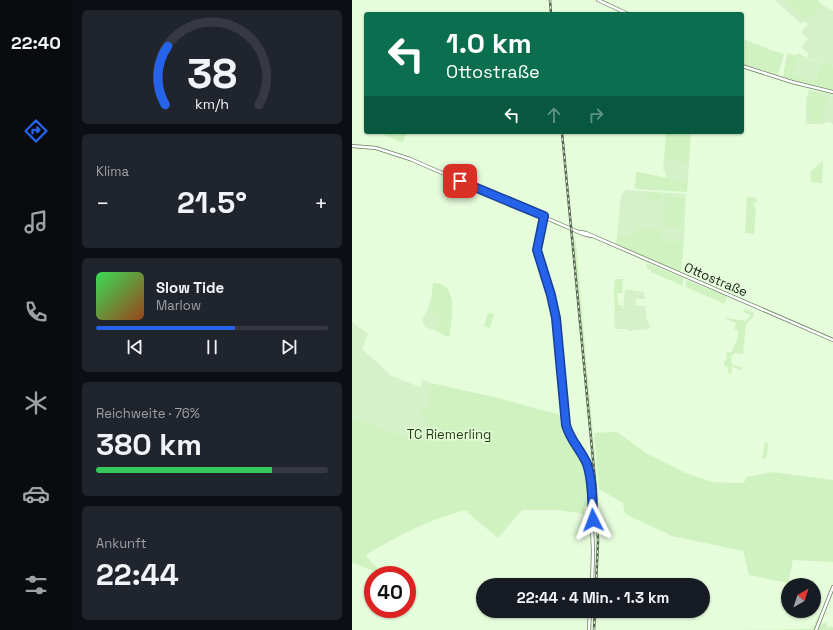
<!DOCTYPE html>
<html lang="de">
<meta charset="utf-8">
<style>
:root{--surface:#171b24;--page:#20242c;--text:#f1f3f6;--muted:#9ea1a6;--line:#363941;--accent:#2563eb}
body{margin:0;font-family:"Space Grotesk",sans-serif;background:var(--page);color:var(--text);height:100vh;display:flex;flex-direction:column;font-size:15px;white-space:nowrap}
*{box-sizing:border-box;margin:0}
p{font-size:13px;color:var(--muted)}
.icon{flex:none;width:22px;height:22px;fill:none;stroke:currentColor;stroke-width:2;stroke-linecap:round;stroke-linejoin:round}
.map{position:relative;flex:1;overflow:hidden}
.sheet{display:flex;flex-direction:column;gap:10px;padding:10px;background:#0d0f14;width:280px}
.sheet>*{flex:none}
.guide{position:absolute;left:12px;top:12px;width:380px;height:122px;border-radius:4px;box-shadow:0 1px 3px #0004;background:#0b6e4f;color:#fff;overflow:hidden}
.needle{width:26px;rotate:39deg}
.fabs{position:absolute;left:429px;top:578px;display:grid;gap:8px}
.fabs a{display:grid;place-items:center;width:40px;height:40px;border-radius:50%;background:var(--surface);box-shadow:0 1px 3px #0004;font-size:20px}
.speed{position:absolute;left:12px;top:566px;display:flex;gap:8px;font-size:20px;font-weight:700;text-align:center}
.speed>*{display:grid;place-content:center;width:52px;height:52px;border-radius:50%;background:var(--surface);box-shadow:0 1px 3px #0004;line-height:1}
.speed .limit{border:6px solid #d22;background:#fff;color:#111}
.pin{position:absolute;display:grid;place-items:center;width:34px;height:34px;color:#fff;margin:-17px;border-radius:8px;box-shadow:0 2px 6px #0006}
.me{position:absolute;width:44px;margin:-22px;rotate:357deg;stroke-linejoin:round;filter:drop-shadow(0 0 3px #0008)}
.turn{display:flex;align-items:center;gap:14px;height:84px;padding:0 16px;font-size:18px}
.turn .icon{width:52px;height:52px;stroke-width:2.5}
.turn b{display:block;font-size:28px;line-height:34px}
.lanes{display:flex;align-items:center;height:38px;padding:0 16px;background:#0003;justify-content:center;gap:20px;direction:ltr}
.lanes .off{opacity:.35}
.big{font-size:30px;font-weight:600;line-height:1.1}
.sheet .widget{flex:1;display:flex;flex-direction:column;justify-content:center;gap:6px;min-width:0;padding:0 14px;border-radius:6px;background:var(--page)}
.sheet .dial{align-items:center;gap:0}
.dial svg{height:104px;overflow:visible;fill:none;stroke:var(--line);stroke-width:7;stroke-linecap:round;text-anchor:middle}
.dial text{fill:var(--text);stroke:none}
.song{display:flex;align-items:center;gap:12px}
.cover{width:48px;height:48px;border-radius:6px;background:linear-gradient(135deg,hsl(130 70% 55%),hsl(20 70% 35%))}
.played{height:4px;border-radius:2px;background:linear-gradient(90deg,var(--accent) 60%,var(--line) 60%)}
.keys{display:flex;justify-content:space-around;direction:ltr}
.heat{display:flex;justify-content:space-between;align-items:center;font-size:22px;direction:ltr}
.charge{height:6px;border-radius:3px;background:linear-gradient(90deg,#34c759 76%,var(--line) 0)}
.trip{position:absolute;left:124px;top:578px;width:234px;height:40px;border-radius:20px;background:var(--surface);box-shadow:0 1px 3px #0004;font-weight:600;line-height:40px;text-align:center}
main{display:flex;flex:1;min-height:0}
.menu{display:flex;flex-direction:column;width:72px;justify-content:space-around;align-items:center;background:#090b0e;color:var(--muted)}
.menu .icon{width:28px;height:28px}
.menu .selected{color:var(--accent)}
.menu b{font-size:18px;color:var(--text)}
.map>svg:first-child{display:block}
.built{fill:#d5f1ca}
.green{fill:#d0f2c1;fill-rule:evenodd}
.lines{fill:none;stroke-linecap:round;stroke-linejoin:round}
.secondary-casing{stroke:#6d8165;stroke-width:4}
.secondary{stroke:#fff;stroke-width:2.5}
.rail-casing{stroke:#576452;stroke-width:2.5}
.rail{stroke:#e6fddc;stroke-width:1;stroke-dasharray:3;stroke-linecap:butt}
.route-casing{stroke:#184099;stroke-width:10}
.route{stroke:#2563eb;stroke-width:7}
.labels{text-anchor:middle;stroke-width:3;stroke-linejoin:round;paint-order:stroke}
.street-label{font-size:13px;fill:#151d12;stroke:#e6fddc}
.park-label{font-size:13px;fill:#1e3b0d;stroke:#e6fddc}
</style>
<main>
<nav class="menu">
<b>22:40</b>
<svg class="icon selected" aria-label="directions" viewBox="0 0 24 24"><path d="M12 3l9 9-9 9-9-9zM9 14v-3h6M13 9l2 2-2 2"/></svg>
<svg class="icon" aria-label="music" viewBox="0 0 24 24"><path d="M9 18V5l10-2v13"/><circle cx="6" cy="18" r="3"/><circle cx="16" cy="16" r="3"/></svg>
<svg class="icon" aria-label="phone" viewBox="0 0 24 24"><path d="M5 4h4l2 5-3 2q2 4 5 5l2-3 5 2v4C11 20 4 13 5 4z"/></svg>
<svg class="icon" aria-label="climate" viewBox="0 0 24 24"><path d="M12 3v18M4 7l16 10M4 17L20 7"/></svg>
<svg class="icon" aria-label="car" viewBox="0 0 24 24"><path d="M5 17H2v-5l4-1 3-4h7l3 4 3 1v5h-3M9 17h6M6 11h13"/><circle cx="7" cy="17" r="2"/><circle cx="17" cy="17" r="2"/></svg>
<svg class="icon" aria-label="filters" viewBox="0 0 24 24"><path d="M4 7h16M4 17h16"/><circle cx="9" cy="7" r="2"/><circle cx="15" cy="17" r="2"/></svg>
</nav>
<section class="sheet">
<div class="widget dial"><svg viewBox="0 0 100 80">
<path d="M14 69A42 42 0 1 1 86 69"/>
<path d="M14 69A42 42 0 0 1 16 24" stroke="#2563eb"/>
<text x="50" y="56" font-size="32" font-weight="700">38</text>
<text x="50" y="72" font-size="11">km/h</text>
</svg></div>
<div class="widget"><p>Klima</p>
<div class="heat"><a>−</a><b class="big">21.5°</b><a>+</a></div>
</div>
<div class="widget">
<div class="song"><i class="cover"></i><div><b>Slow Tide</b><p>Marlow</p></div></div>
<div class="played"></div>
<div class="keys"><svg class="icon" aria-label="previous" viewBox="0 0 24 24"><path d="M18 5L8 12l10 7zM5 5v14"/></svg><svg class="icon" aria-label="pause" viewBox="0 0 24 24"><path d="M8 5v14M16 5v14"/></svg><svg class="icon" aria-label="next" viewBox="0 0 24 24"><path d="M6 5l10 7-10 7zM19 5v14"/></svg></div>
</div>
<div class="widget"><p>Reichweite · 76%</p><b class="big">380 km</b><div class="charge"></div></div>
<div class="widget"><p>Ankunft</p><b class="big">22:44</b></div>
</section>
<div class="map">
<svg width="481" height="630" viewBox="0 0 481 630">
<rect width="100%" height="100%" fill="#e6fddc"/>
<path class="built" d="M423,0h42l7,6 9,5v55l-27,-8 3,-4 -8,-7 7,-8 -7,-7 7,-8 -4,-3 -3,3z
M446,58l22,5 -4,17 -22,-5z
M457,90l24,4v30l-5,-2 -7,2h-15v-25z
M312,159l24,5 -1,16 -21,-2v-5l-3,-4z
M274,190l60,4 -2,48 -23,-2v-12l-25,-1 -1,9 -18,-2 4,-38z
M219,232l2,1 23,257h-2z
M273,289l19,3 1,7h-9l-1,7h10l2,14 3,6 -1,3 -21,2 -1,-2h-12l-1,-13 1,-2h6v-6h2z
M75,310l14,7 -5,14 -11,-4 -3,-6z
M0,322l16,12 -6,15 30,27 28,11 3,-7 8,3 -5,14 5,3 -6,10 4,12 -5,11 -13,6 -59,-22z"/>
<path class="green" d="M433,0h32l6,6 -12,13 -2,-2 -3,3z
M390,39l32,12 10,3 -6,21 -36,-11z
M437,53l6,3 3,-3 10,6 25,7v24l-50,-13 4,-22zM446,58l22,5 -4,17 -22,-5z
M459,92l16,4 -6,26 -9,-2v-4l-4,-1v-2l-2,-1z
M26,132h29l-4,10h-3z
M314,132h25l-4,60 -52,-3 1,-16 2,-1 30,6 19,2 1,-16 -24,-5z
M471,161l-1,22 -11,-1 -1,-10z
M296,192l14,1 -1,9 -14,-2z
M313,193l6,1v3h9v1h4l-1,7 -19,-3z
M395,197l10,1v4l-4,1 3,7 -2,24 -9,-1z
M314,204l18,1 -2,23 -18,-1z
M284,227l26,1 -1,12 23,2 -3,28 -3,2 -62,-28 1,-10 18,2z
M221,236h1l2,7 22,247h-2z
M295,263l36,15v8l-32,-14 1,-1 -5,-2z
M263,279h8l-1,14h-5l1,12h4l-1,9h-6l-1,-21z
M334,280l39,15 2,3 -2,6 -39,-17z
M81,283c27,-1 18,36 17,53l-2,1 -12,-6 4,-14 -13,-7 4,-10z
M392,309l10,4 -1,4 -7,7 -3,30 -8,-1 -3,2 -1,7 2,3 9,2 -1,3 -9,-3 -1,7h-2l-2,-8h-3v-5l3,-1 -1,-9 5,2 2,-3 1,-4 4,-7v-9l-4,-1 2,-6 -10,-4 1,-1 19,3 5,-6 -8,-3z
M136,313l6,1 -4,14 -6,-2z
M79,383l67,15 66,18 4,20 11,16 9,20 3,34h-7v8l-25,-4h-37l-24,28 -30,-25 -1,-3c-36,8 -69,26 -100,44l-1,2 14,14 -4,5h-2l1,-3 -23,-10v-145l59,22 4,-10 9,3 5,-10 -10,-7 3,-7 3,1 6,-9 -5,-3z
M257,432h8l29,21 40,20 26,9 30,1 3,-2 1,-4 26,-5 61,8v82l-40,-2 -5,23 -39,-8 -6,-24 -71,-15 -47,-22 -2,-11 -24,-14 -5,-56z
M413,442l3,1 -1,14 -5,2z
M467,615l1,1 -6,14h-79l77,-1z
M473,622l2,1 -1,3 7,1v3h-15l3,-7 3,1z"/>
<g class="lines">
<g class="secondary-casing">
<path id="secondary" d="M246,0l30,14
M390,66l50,16 41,10
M0,146l24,2 34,11 173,75 8,2
M192,216l-7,34 19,67 10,108 3,10 17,28 4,16 3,72 -1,34
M229,232l5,1 247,107
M237,630l1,-19
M464,630l17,-43"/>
</g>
<use href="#secondary" class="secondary"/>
<g class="rail-casing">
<path id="rail" d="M198,0l1,14
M210,132l34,359 2,50 -2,44
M242,630l1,-19"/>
</g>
<use href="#rail" class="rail"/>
</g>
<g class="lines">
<g class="route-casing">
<path id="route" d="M108,181l84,35 -7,34 14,45 5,23 10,107c4,15 15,25 21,39 6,17 5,38 6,56"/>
</g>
<use href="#route" class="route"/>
</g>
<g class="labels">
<g class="street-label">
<text transform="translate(364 279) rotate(23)" y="5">Ottostraße</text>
</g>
<g class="park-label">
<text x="97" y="439">TC Riemerling</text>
</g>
</g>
</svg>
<div class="fabs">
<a><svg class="needle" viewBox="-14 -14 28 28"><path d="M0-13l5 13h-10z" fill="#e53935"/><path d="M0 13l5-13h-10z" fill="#9ea1a6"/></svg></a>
</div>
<div class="speed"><div class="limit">40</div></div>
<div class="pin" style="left:108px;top:181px;background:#d93025"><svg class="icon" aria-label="arrive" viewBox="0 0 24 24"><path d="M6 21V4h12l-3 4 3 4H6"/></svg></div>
<svg class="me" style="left:241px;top:520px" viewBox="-20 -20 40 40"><path d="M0-17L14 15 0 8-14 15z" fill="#2563eb" stroke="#fff" stroke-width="4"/></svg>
<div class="trip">22:44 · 4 Min. · 1.3 km</div>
<div class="guide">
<div class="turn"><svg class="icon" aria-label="left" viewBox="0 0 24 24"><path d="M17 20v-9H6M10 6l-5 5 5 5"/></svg><div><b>1.0 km</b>Ottostraße</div></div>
<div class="lanes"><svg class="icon" aria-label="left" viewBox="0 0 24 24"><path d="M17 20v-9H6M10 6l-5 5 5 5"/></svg><svg class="icon off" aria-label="ahead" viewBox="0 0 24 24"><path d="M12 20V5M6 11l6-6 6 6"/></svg><svg class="icon off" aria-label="right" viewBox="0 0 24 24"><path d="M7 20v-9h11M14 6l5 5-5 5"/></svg></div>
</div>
</div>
</main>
